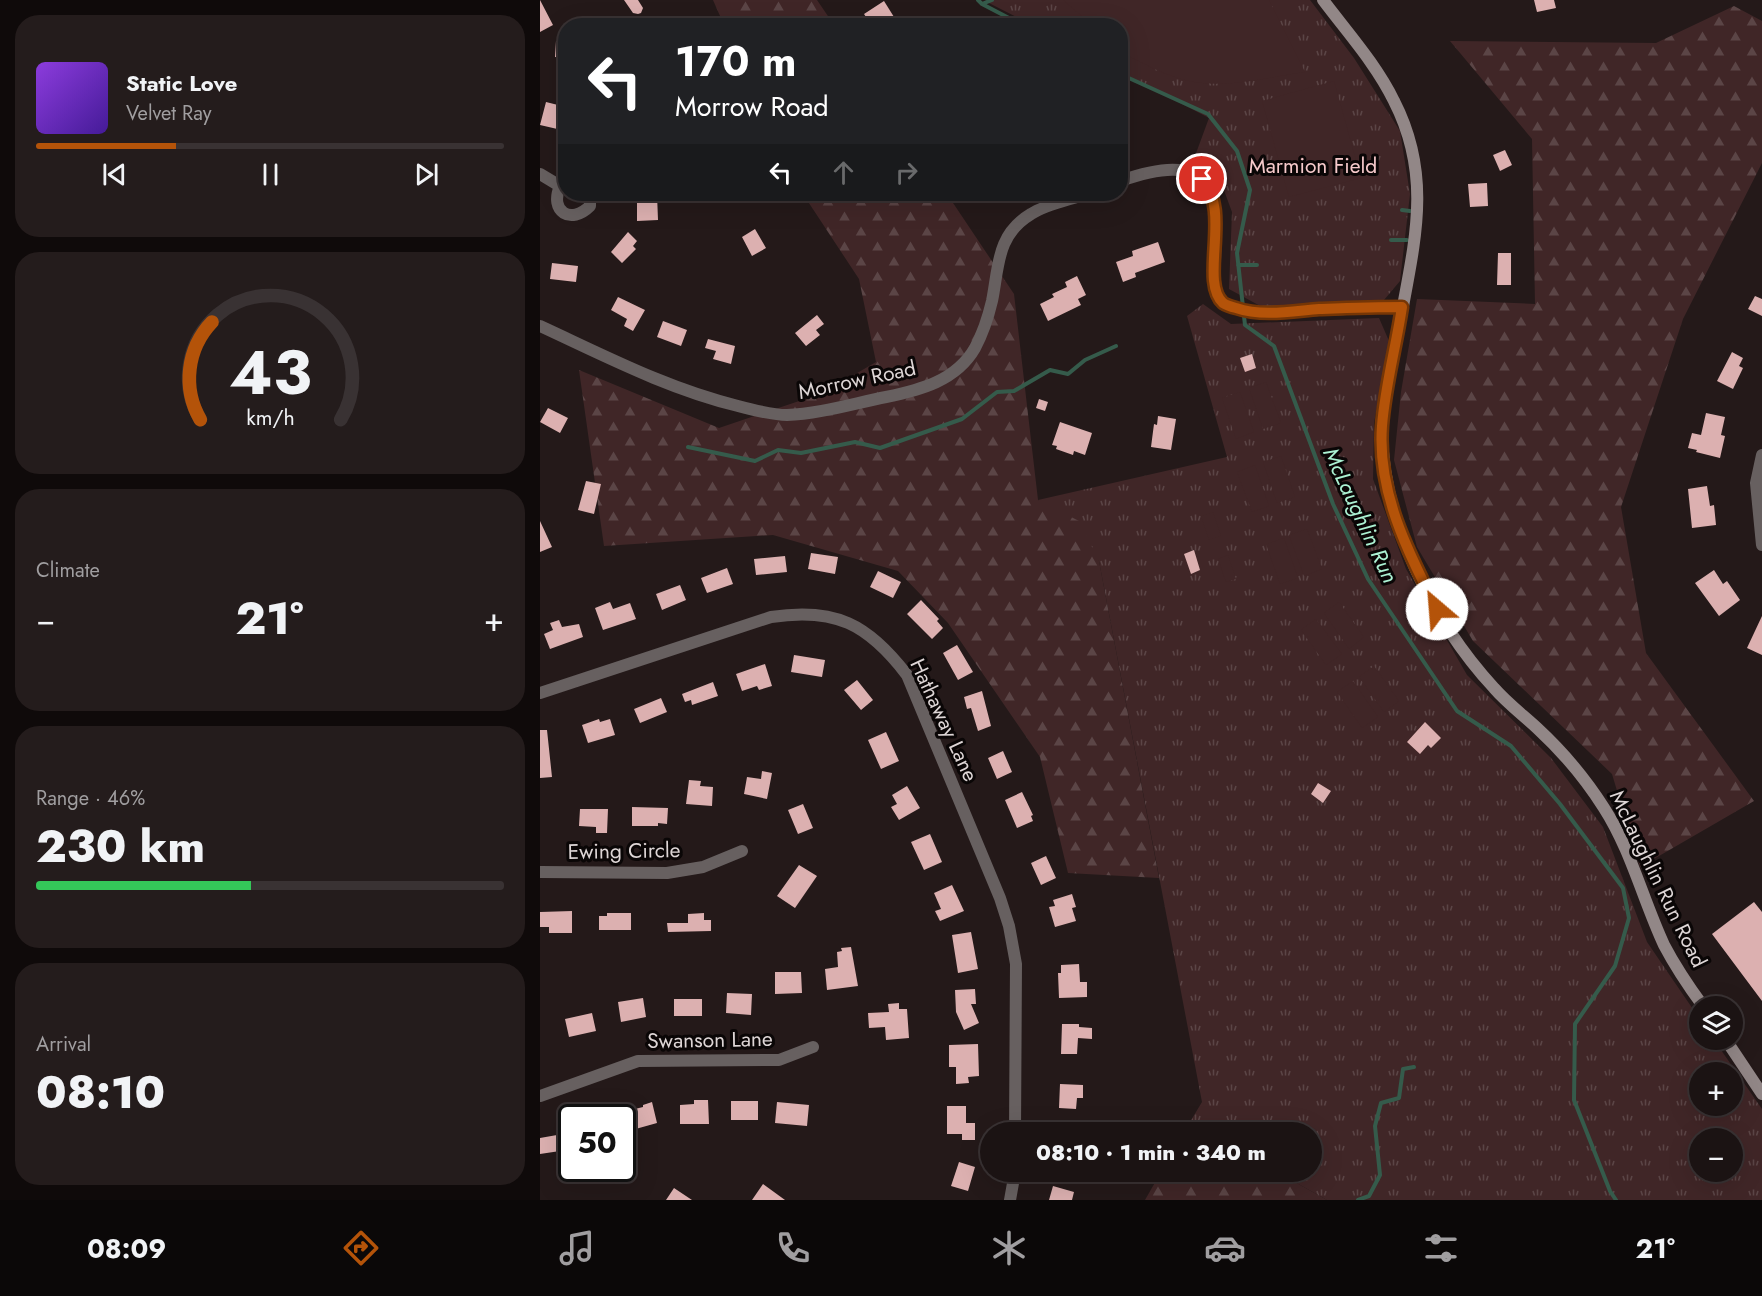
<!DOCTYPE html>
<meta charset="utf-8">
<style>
:root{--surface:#1b1313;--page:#241c1c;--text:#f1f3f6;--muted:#a09ea0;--line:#393233;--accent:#b45309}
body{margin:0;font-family:Jost,sans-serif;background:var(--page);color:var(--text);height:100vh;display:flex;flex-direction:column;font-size:22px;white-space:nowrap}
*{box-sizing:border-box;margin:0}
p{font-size:20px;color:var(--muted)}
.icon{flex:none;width:33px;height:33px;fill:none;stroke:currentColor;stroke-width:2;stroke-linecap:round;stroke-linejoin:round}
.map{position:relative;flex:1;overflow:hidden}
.side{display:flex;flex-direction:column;gap:15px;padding:15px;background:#0f0a0a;width:540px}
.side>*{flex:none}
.hud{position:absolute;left:18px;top:18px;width:570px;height:183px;border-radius:24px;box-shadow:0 6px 24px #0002,0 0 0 2px var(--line);background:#202124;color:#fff;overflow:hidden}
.buttons{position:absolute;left:1149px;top:996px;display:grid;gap:12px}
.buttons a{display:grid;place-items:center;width:54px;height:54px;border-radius:50%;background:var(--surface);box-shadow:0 6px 24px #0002,0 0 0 2px var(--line);font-size:30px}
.speed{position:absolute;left:18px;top:1104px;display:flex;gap:12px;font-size:30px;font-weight:700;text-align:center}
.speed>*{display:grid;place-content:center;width:78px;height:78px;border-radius:50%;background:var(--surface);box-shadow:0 6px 24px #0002,0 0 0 2px var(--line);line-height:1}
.speed .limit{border:3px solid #111;border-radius:9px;background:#fff;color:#111}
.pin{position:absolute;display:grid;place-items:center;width:51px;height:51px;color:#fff;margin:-26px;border:3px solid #fff;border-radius:50%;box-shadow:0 2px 6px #0007}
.me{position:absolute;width:66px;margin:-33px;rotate:333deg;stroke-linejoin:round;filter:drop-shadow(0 0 4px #0008)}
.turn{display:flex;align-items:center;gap:21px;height:126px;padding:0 18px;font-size:27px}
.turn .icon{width:78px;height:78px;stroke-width:2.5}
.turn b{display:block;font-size:42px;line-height:51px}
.lanes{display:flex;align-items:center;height:57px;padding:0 18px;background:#0003;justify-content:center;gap:30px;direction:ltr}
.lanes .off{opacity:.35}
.big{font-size:45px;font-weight:800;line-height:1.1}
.side .card{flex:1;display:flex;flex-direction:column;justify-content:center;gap:9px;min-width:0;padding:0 21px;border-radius:24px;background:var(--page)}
.side .dial{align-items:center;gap:0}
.dial svg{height:156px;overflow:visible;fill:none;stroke:var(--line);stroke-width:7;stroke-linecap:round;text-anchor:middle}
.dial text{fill:var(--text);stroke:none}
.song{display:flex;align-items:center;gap:18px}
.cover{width:72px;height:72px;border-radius:9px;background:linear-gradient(135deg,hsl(270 70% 55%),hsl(260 70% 35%))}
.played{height:6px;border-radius:3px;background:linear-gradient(90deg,var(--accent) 30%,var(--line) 30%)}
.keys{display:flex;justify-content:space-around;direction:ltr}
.heat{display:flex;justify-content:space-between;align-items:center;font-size:33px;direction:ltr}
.charge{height:9px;border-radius:4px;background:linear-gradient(90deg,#34c759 46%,var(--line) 0)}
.trip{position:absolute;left:440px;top:1122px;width:342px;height:60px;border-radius:30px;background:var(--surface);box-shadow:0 6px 24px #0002,0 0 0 2px var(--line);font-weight:800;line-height:60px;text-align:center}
.tab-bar{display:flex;height:96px;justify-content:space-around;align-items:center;background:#0b0808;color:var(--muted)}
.tab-bar .icon{width:42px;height:42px}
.tab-bar .current{color:var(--accent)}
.tab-bar b{font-size:27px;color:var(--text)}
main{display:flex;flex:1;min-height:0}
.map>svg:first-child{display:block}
.grass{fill:url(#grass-tufts);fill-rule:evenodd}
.forest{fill:url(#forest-firs)}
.pitch{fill:#402627}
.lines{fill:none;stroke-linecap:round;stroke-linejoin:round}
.stream{stroke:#355b4b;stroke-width:4}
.building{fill:#dcb0b0}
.minor{stroke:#676060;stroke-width:12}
.tertiary{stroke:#676060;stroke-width:12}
.secondary{stroke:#928787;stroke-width:12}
.route-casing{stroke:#753606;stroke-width:15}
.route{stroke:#b45309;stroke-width:10}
.labels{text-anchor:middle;stroke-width:6;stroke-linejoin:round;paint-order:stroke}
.park-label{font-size:21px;fill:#f6cacb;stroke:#0a0606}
.street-label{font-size:21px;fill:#ded6d6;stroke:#0a0606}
.water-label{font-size:22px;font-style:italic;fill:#acf2d3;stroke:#0a0606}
</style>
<main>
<section class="side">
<div class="card">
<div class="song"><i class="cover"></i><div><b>Static Love</b><p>Velvet Ray</p></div></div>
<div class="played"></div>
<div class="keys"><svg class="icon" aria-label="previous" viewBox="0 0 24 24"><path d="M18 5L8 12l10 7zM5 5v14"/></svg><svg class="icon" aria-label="pause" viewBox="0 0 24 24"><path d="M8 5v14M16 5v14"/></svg><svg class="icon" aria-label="next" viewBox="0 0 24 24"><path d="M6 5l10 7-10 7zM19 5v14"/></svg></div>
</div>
<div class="card dial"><svg viewBox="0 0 100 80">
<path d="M14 69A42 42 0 1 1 86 69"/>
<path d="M14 69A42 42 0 0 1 20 19" stroke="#b45309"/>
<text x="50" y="56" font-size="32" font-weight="700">43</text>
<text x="50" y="72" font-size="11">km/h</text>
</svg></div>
<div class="card"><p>Climate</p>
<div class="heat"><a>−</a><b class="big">21°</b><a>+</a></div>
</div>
<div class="card"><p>Range · 46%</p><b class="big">230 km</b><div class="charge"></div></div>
<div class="card"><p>Arrival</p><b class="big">08:10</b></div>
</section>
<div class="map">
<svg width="1222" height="1200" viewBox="0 0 1222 1200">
<defs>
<pattern id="grass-tufts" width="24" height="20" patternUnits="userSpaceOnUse" patternTransform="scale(1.5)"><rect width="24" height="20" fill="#402627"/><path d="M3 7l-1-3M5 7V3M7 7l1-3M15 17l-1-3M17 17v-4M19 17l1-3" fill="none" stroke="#5b4546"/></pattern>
<pattern id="forest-firs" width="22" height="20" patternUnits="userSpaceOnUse" patternTransform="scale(1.5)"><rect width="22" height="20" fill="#402627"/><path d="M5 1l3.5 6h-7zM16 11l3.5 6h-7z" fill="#5b4546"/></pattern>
</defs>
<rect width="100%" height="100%" fill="#241919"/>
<path class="grass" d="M447,0h323l44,58 46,73 10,63 -10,87 -16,19 -120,8 -35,-19 3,-77 -14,-38 -23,-18 14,-38 -88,-46 -1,-46 -88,-1 -47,-24z
M663,304l28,20 148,-6 10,23 -15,82 -1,56 33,90 61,106 84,83 52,69 44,115 52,76 1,22h14l48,69v91h-435l-50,-28h34v-40h-102l-19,-10 12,-20 -103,-541 -61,-61 189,-43 -40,-141zM1160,1072h32v34h-32zM1160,1138h32v34h-32z"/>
<path class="forest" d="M173,0h104l17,25h-110z
M1194,6l28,15v142l-79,156 -62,188 25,146 108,148 -114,66 -28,-93 -139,-133 -56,-94 -23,-87 7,-68 16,-93 118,5 -3,-165 -82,-98 206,2z
M263,194h144l67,100 24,206 41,21 20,40 60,317 -91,-5 -28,-116 -92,-134 -50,-52 -125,-36 -169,11 -25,-176 140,58 104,-35 53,-31 -17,-83z
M621,1172h116l50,28h-182z"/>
<path class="pitch" d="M523,0h206l36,72c-37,5 -79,17 -116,9 -23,-5 -44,-17 -65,-27l-3,-3 -1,-25 -28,-1z
M794,81l27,97 -72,19 -27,-96z
M726,382l15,41 -18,6 -14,-41z
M700,392l14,40 -18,7 -14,-41z
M741,456l14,41 -18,6 -14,-41z
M715,465l14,41 -17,6 -15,-40z
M673,512l8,24 -12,4 -8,-24z
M767,529l15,40 -18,7 -15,-41z
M744,538l14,40 -18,6 -14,-40z
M688,555l8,24 -10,3 -8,-23z
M799,602l25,35 -15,12 -25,-36z
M776,619l26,35 -16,11 -25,-35z
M834,666l25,35 -15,11 -25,-35z
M813,681l25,36 -16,11 -25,-36z"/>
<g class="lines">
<path class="stream" d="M438,0l4,4 42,22
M442,4l10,-4
M580,74l88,40 29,37 13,39 -13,63 8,72 29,21 59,158 35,75 89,132 54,35 49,58 63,84 6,30 -14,48 -40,58 -1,76 36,91 6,9
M862,210l8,1
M851,240h16
M698,265h19
M148,447l67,14 23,-11 23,3 54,-11 25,6 82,-29 35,-27 17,-1 36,-21 18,4 17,-14 31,-14
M818,1200l11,-4 11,-21 -5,-49 6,-23 18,-5 4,-29 11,-2"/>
</g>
<path class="building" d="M0,0l13,25 -13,7z
M84,0h14l5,8 -2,5 -3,1 -5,-1z
M994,0h20l2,8 -19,4z
M344,1l10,16 -12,9h-10l-8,-12z
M16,41l10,1v16l-11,-1z
M6,102l20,5v24l-26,-6z
M965,150l7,15 -12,6 -7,-16z
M947,183l1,23 -18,1 -2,-23z
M97,194h20l1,26 -21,1z
M215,229l11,19 -14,8 -10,-19z
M88,232l9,9 -4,5 3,3 -14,14 -11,-11z
M618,242l7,20 -30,11 1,4 -13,5 -7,-20 17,-6 -1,-5z
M958,253h13v32h-14z
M12,263l26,3 -2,16 -26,-3z
M537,276l9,19 -8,4 3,6 -33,16 -8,-17 14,-7 -2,-3 15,-7 -2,-5z
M1215,296l7,3v17l-14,-7z
M78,297l27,13 -12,21 -9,-5 3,-7 -16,-9z
M277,315l7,9 -8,6 4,5 -14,11 -11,-13z
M123,321l24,9 -6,16 -24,-9z
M168,339l27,7 -4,18 -18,-5 3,-8 -11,-3z
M1192,352l11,6 -4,8 4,2 -10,21 -16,-8z
M712,354l4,14 -11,4 -5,-14z
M499,399l9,3 -3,9 -9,-3z
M8,408l20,10 -8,15 -20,-11z
M1166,413l19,4 -4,18 4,1 -5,22 -24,-6 1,-2 -9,-2 4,-15 9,2z
M618,416l18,3 -5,31 -20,-3 3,-23 3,1z
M520,422l32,11 -7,22 -11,-4 -1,4 -17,-6 1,-3 -5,-1z
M46,481l15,3 -7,30 -16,-4z
M1167,486l3,20 4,-1 2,20 -24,3 -4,-39z
M0,521l12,26 -12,5z
M654,550l6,20 -9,4 -7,-20z
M271,553l27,4 -3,17 -27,-5z
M245,556l2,16 -31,3 -2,-16z
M187,568l6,16 -26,9 -6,-15z
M1174,570l9,14 4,-3 13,19 -21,16 -24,-33z
M338,571l23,11 -8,16 -23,-11z
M140,585l6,15 -24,10 -6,-16z
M381,600l18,19 -2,2 6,7 -11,11 -25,-25z
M70,602l3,7 17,-6 6,16 -33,11 -8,-22z
M1222,616v39l-15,-7z
M19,620l3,7 17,-3 4,13 -33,12 -6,-15 9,-4 -3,-7z
M417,645l16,27 -15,8 -15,-27z
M254,655l31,5 -3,17 -31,-5z
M225,664l7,22 -13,4 -2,-4 -15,5 -6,-17z
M317,680l16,20 -12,10 -17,-20z
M173,682l5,14 -26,9 -1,-5 -6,2 -3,-8z
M442,691l9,35 -13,5 -7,-23 -4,1 -3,-12z
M121,698l6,14 -27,11 -6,-14z
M59,719l1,3 10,-3 5,16 -27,8 -6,-18z
M885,722l16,16 -10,10 -3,-3 -8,9 -13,-12z
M0,730h7l5,47 -12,1z
M346,732l13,29 -18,8 -13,-29z
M463,751l9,21 -15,7 -9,-21z
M222,771l10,2 -5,26 -23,-5 3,-17 14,2z
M149,780l12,1 -1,5 13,1 -1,19 -26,-2z
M778,783l13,8 -8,12 -12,-9z
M367,786l13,22 -21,12 -8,-13 6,-3 -5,-9z
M482,792l11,23 -2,1 2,5 -16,7 -12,-28z
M263,804l10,24 -15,6 -10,-24z
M92,807l36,1 -1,16 -9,-1v3h-26z
M40,809h28l-1,24h-11v-6l-17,-1z
M390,834l12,28 -18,8 -13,-28z
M506,856l10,22 -15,7 -10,-22z
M259,865l18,11 -22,32 -18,-12z
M412,885l12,26 -24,10 -5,-10 6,-2 -7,-16z
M532,894l4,13 -4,1 4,13 -21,6 -6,-20 6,-1 -2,-6z
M1214,902l8,10v89l-50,-67z
M32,911v22h-23v-6h-9v-15z
M67,913h24v17h-32v-14h8z
M164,913v7h7v11l-43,1 -1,-9h21v-9z
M431,932l7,37 -20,4 -6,-38z
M311,947l7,39 -31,4 -2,-21 13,-2 -1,-15 5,-1 -1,-3z
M539,964l1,18h7v15l-28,1 -1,-25h3v-8z
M235,972h26l1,21 -27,1z
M435,989l1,15h-5l8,19 -15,7 -8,-18 -1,-22z
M187,993l25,1 -1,21 -25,-2z
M103,998l3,19 -25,5 -3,-20z
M134,999h28v17h-28z
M359,1003v6h8l2,29 -23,2 -1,-13 -16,1 -1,-15 21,-1 -1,-8z
M52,1013l4,18 -27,6 -4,-18z
M522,1024h17v3l13,1v11l-14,-1 -1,16h-16z
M438,1044l1,32 -11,1 1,6 -13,1v-17h-7v-22z
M520,1084l23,1v13h-6l-1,11 -17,-1z
M154,1100h14l1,24h-29v-19l14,-1z
M191,1101h27v19h-27z
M112,1102l5,21 -25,7 -5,-19 16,-4v-2z
M237,1102l32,3 -2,21 -32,-3z
M407,1106h19v17h9v17h-13v-6h-15z
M17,1135l3,16 -20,3v-16z
M419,1162l16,5 -7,24 -17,-5z
M223,1184l22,16h-33z
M513,1186l21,6 -2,8h-23z
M134,1188l18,12h-26z"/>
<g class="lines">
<path class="minor" d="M0,174l20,12 5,-2
M20,186c-11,26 11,39 30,20v-12
M1222,455l-6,28 6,62
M0,693l231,-76c64,-10 97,7 136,58l93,223 9,28 7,38 -1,168
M0,872l127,1 36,-6 39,-16
M0,1096l98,-35 141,-1 34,-13
M470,1200l5,-28"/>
<path class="tertiary" d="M580,181c37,-13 89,-26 95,29 2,18 0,37 0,55 -1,12 -2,31 9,39 9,6 25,7 36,8l142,-5
M0,326c65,30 128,63 198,80 15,4 34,9 49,9 32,-1 68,-12 99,-18 34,-7 70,-16 89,-49 8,-15 13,-30 17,-47 7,-34 4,-66 39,-87 15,-10 38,-14 55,-20"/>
<path class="secondary" d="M783,0c24,32 53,64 71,101 36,70 23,131 9,205 -8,40 -17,81 -21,121 -1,92 51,195 112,261 13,15 29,27 43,40 26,24 48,50 67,80 27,42 39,92 60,137 11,21 25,42 39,61
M1186,1040l36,54"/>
</g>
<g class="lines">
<g class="route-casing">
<path id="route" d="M662,179c30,31 -3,102 21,124 3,2 9,4 13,5 26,9 57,3 83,1 28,-1 55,-2 83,-2 -6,40 -17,79 -20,119 -5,66 26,126 55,183"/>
</g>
<use href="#route" class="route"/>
</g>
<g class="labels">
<g class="park-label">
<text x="773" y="173">Marmion Field</text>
</g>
<g class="street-label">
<text transform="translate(317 380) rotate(-12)" y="7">Morrow Road</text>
<text transform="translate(404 720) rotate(65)" y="7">Hathaway Lane</text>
<text transform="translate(84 851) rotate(-1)" y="7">Ewing Circle</text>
<text transform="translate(1118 879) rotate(64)" y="7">McLaughlin Run Road</text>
<text transform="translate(170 1040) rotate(-1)" y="7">Swanson Lane</text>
</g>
<g class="water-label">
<text transform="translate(821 515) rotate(65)" y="8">McLaughlin Run</text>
</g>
</g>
</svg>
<div class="buttons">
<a><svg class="icon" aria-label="layers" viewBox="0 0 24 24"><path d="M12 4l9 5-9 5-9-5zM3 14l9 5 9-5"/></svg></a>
<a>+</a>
<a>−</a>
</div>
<div class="speed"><div class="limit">50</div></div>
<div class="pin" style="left:662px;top:179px;background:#d93025"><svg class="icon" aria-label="arrive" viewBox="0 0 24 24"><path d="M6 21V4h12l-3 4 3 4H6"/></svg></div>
<svg class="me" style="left:897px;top:609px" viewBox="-20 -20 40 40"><circle r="19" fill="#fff"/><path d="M0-13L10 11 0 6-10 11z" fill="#b45309"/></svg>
<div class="trip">08:10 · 1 min · 340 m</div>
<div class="hud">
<div class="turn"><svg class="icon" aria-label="left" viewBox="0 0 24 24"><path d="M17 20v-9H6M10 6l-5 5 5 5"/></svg><div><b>170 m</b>Morrow Road</div></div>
<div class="lanes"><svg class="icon" aria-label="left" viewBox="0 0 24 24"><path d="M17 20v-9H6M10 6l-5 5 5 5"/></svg><svg class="icon off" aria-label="ahead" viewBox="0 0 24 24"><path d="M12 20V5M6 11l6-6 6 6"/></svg><svg class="icon off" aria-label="right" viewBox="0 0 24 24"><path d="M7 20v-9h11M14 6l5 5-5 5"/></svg></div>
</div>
</div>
</main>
<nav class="tab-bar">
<b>08:09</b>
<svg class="icon current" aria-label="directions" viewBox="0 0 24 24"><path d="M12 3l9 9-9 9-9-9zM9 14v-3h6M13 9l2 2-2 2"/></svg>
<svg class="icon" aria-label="music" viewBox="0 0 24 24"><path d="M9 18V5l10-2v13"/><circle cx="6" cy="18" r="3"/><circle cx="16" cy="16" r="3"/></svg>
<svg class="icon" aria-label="phone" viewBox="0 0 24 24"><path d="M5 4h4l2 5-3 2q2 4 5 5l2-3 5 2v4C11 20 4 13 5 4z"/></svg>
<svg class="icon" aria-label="climate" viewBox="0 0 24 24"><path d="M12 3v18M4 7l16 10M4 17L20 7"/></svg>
<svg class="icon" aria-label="car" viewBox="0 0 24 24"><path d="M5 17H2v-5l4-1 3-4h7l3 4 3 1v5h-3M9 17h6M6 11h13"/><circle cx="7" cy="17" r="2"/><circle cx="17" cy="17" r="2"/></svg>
<svg class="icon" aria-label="filters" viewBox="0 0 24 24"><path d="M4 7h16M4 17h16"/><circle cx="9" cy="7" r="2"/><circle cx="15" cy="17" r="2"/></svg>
<b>21°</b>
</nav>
